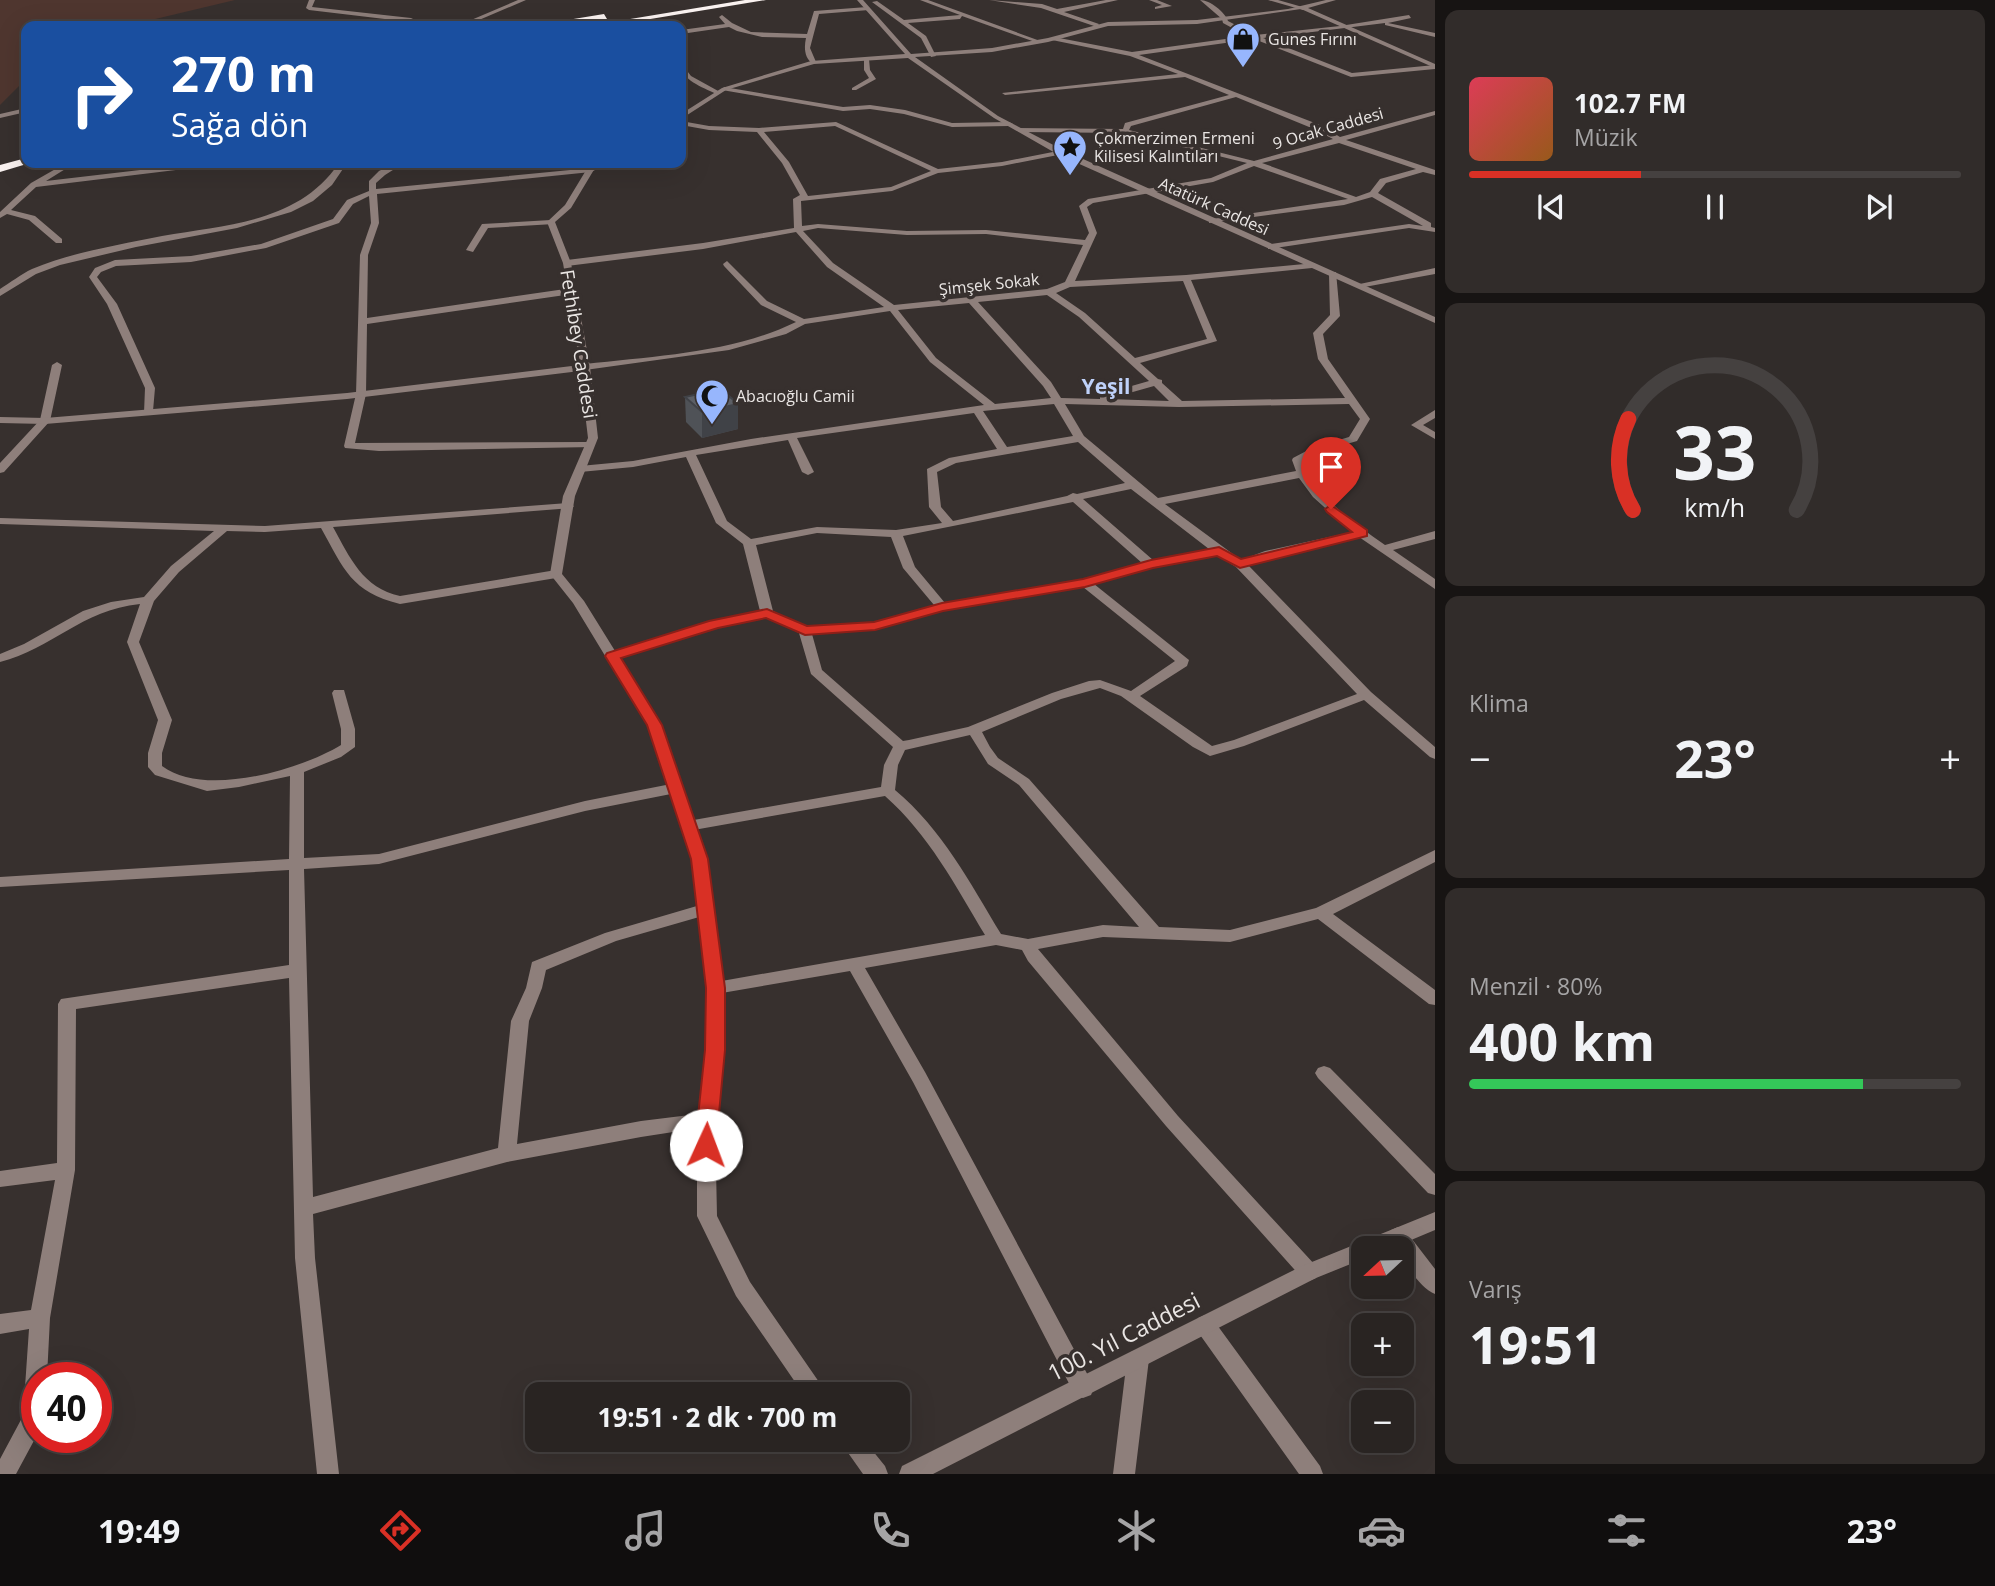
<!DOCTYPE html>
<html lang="tr">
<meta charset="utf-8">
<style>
:root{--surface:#292422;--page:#312c2a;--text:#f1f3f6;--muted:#a5a4a5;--line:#454140;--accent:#d93025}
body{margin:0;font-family:"Open Sans",sans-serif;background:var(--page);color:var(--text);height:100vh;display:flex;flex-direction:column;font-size:26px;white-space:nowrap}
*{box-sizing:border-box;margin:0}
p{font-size:23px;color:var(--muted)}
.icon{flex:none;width:38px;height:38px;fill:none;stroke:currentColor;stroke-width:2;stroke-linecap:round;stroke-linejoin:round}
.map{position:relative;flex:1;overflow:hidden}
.sheet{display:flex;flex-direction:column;gap:10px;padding:10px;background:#171413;width:560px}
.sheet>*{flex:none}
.hud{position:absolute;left:21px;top:21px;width:665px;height:147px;border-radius:14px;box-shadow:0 7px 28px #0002,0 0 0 2px var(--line);background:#1a4fa0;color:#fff;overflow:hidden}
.needle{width:46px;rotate:248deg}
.buttons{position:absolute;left:1351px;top:1236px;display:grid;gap:14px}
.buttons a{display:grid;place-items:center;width:63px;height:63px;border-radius:14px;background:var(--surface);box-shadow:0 7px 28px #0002,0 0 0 2px var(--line);font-size:35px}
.speed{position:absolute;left:21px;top:1362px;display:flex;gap:14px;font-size:35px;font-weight:700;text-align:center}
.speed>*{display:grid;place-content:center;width:91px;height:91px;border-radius:50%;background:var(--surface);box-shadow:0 7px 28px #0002,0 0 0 2px var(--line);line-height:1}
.speed .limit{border:10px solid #d22;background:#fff;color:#111}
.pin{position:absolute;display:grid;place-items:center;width:60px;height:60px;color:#fff;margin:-72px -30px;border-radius:50% 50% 50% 0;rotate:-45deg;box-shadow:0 0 7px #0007}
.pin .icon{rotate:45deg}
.me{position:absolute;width:77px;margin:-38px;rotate:2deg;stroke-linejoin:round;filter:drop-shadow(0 0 5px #0008)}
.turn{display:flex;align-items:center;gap:24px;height:147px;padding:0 35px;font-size:32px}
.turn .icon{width:91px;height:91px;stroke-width:2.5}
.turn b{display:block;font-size:49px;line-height:60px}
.big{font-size:52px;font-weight:700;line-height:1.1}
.sheet .tile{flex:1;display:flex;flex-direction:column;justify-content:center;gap:10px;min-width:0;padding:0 24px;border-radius:14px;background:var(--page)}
.sheet .dial{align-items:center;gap:0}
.dial svg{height:182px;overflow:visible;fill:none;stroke:var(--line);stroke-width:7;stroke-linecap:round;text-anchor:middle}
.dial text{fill:var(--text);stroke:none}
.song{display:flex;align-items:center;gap:21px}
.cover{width:84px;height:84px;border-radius:10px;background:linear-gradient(135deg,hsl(350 70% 55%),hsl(30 70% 35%))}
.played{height:7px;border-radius:4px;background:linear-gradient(90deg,var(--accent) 35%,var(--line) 35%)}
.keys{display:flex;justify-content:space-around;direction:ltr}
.heat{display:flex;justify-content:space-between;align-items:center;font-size:38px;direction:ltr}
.charge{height:10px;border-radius:5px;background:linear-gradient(90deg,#34c759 80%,var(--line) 0)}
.trip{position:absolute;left:525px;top:1382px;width:385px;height:70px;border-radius:14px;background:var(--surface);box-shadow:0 7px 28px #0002,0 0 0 2px var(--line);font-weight:700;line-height:70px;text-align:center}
.tabs{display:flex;height:112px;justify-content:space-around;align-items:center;background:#100e0e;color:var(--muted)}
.tabs .icon{width:49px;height:49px}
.tabs .selected{color:var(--accent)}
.tabs b{font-size:32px;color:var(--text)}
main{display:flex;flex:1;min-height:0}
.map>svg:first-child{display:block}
.green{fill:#4f362f}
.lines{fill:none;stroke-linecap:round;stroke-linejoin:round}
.minor{fill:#8e7f7b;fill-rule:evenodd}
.tertiary{fill:#8e7f7b;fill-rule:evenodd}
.motorway{fill:#faf2f0;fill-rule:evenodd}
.wall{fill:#4f5257}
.shaded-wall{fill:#404247}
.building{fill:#5c5f65;stroke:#404247;stroke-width:2}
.route{fill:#d93025;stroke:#8d1f18;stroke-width:2}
.labels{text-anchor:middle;stroke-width:7;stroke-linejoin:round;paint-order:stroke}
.far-poi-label{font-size:16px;fill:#eae6e4;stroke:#37302e;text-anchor:start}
.far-street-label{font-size:16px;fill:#eae6e4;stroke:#37302e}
.street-label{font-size:19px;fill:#eae6e4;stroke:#37302e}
.far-district-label{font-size:21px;font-weight:bold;fill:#bfd1f9;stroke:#37302e}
.near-street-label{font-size:23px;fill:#eae6e4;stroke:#37302e}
</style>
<main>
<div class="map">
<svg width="1435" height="1474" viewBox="0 0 1435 1474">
<rect width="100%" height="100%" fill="#37302e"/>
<path class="green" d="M0,0h235l-109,26h-100v53l-26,26z"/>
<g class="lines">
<path class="minor" d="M309,0h6l-3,7 99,11 16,8h-7l-10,-4 -101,-12 -3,-2z
M518,0h8l-61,26h-8z
M920,0h8l115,42 -5,1 -76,-27 -2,3 -52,4 18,13 10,20 -5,1 -10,-19 -49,-36 5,-1 27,19 56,-5z
M989,0l53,4 15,5 49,-9h12l-54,12 35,12 -2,3 -56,-19z
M1149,0h8l15,6 -17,3v-2l7,-2z
M1200,0c10,0 25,12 28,21l27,14 85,-9 69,-11 2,3 -23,5 47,10v4l-50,-12v-2l-122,15 89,35 83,-8v4l-84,8 -97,-38 -115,16 181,70 20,12 95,-26v4l-89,25 89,30v5l-12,-3 -37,11 -8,10 53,30v4l4,1v4l-26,-4 -141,21v-4l3,-1 138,-20 14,2 -51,-29 -28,8 -135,18v-4h3l136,-20 -94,-33 -41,16 -120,21 -6,4 10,26 -22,48 111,-6 129,-12v4l-3,1 -121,12 26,61 -77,22 18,16 4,1v3l20,18 163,-3 -27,-39 -5,-26 17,-18 -1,-41 7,-2 4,44 -17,18 5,25 42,60 -13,22 -37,11 -17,9c15,38 51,62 82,84l50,-14v8l-42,11 42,29v10l-76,-52 -87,20 -24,8 123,127 64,55v12l-5,-2 -66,-57 -120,46 -34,10 -17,-9 -72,-51 -21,-8 -39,11 -79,33 8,15 8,11 31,21 130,148 71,3 86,-22 119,-58v12l-102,52 102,76v15l-6,-1 -111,-85 -88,23 -127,-5 -65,12 140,167 138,150 3,6 -3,6 -7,3 -7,-3 -136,-152 -138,-165 -6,-11 -26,-5 -131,23 60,104 166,309 3,7 -3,7 -8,3 -8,-3 -162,-313 -63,-111 -134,23 -6,-1 -2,-5 2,-5 6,-1 269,-47c-30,-50 -56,-100 -100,-139l-197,35 -8,-5 8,-5 193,-34 3,-22 9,-18 -82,-73 -12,-41 -33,-16 -49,10 -100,32h-10l-2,-3 2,-3 103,-32 50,-10 -17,-67 -27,-21 -30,-66 -53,10 -53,5 -5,-3 5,-3 53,-5 118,-22 233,-34 -54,-43 -40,-51 -85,13 -19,10 -57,16 -144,20 -5,-3 5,-3c70,-8 147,-11 211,-42l-35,-17 -37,-39 -1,-2 4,-3 40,40 37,18 80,-12 -57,-40 -31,-35 -93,17 -136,17 -4,-3 4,-3 136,-17 91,-15 -1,-29 7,-4 -18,-32 -25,-31 -48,-2 -28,-5v-4l28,5 50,2 77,-6 102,47 64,-7 61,-12v4l-61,12 -64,7 -46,18 -91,10 1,25 16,-2 89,7 79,-1 99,10 4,-7 -10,-27 9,-7 123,-21 36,-15 -122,-30 -106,-1 -3,-4 107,1 2,-6 104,-28 -44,-18 -180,18 -3,-2 176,-19 -48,-18 -78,-16 2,-3 78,15 115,-16 -24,-13 -1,-4zM1236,97l78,32 19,10 -79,22 -125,-31 2,-4zM835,126l96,45 -40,16 -83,9 -19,-34 -25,-30zM1339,143l77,26 -36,10 -10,13 -14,5 -94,-34zM818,228l89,7 79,-1 97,11 -18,37 -18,7 -153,16 -61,-42 -30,-32zM1183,281l24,58 -72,19 -50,-45 -29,-20 14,-6zM1047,295l32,22 70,64 -49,14v4l-39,-1 -10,-16 -73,-80zM969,303l74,83 8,12 -56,6 -59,-46 -38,-48zM1154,386l15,15 -62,-2h1zM1054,404l19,32 -66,11 -24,-36zM1065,404l114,3 170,-3 11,15 -11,18 -37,11 -19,10 -1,2 4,11 -138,27 -74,-62zM974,413l23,36 -48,9 -22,11 2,38 13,16 -46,7 -79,-3 -66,12 -24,-18 -31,-66 92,-15 14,32 6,3 6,-3 -17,-34zM1078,442l47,41 -48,11 -4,-1 -6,3 -114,25 -12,-14 -4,-35 19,-9zM1299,478l14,19 39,35 -87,19 -24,9 -76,-56zM1131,489l78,60 -56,11 -70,-61zM1073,502l69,61 -58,17 -139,23 -30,-36 -12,-31zM817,533l74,4 12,31 31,37 -60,17 -67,5 -34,-16 -17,-66zM1217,555l19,12 121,127 -123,46 -22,6 -72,-50 47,-30 2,-6 -95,-76 59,-17zM1083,587l92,74 -44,30 -31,-11 -11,1 -37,12 -84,34 -59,13 -6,1 -81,-71 -10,-36 63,-4 68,-19zM970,735l18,29 31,21 120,142 -36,-2 -75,14 -27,-5c-31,-51 -59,-105 -106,-144l3,-25 7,-15z
M1268,0h10l28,8 -3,2z
M867,7l2,3 -50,4 -9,34 6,14 -3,2c-9,-6 -9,-17 -7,-26l-44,-1 -25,-6 -8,-4 -48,7v-4l44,-6 -6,-7 3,-2 10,8 19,9 56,2 7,-23z
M864,58l5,1 1,11 6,9 -20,11h-4v-2l17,-10 -5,-8z
M681,63l10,13 29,16v2h-4c-14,-7 -36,-14 -35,-31z
M724,87l119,20 27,-2 35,5 47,13 57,-1 4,2 -4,2 -57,1 -48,-13 -34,-5 -27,2 -121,-21z
M66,163h9l-29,18 154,-18h21l-4,2 -181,22 -25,23 24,6 27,23v4h-6l-27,-23 -22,-6 -7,4v-6l31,-29z
M339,163h8l-15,22 -19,16 -22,11 -54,16 -101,19 -76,18 -24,9 -36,22v-7c10,-6 21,-15 32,-20 40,-17 87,-24 130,-33 66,-12 136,-13 177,-73z
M395,163h9l-19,12 -9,8v6l215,-21 4,2 -4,2 -214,22 2,29 -11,32 -1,63 205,-30 4,3 -4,3 -205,30 -1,70 -11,49 235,-1 4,1v4l-215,4 -34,-3 -1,-2 12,-52 4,-139 11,-32 -2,-27 -16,8 -14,19 -73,25 -75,14 -75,4 -15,6 -4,5 20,27 38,84 -2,23 -1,2h-8l1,-25 -38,-84 -18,-27 6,-9 20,-8 76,-4 70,-12 72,-25 14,-19 22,-9v-10l10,-10z
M551,220l4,2 -1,2 -66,4 -15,24 -7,-2 16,-26z
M1435,268v6l-76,14 -4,-3z
M57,362l5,3 -12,56 -46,51 -4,1v-10l40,-43 12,-55z
M1435,410v8l-12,7 12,7v7l-24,-14z
M568,503l6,3 -2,2 -239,19c17,31 30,61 67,69l156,-26 6,4 -6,4 -156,26c-49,-12 -56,-35 -79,-76l-56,4 -38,-1 -48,41 -25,29 -15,41 33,78 -10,33v13c42,32 138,4 179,-21v-16l-9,-36 2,-3h10l11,39v18l-14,10 -37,15v86l75,-4 206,-53 91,-18 7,5 -7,5 -91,18 -206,53 -75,5 9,328 185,-49 13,-127 15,-33 6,-26 73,-29 102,-30 6,2 2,4 -2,4 -97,28 -70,29 -4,18 -13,33 -12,123 124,-23 65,-8 6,3 3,5 -3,5 -71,11 -134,25 -194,52 2,44 24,216h-22l-22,-216 -6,-280 -213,31 -1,161 -25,148 -3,59h-10v58l-21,39h-16v-15l23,-43 6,-87 -29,5v-20l31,-4 24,-130 -55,7v-16l57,-8 1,-159 3,-5 228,-34v-95l-289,17v-10l289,-18 1,-83 -51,11 -32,4 -52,-16 -7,-8v-14l10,-33 -31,-78 13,-38c-59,6 -88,45 -140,58v-8l24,-10 59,-33 28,-9 33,-5 27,-31 43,-35 -214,-7v-6l265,8z
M1324,1066l6,2 105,106v21l-7,-2 -110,-115 -3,-5 3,-5z
M1398,1227l7,3 30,39v25c-14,-5 -33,-32 -33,-46h-7l-7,-12 3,-6z
M1205,1315l7,3 108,148 3,8h-24l-101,-142 -3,-7 3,-7z
M1138,1349l7,3 4,7 -14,115h-22l14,-115 4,-7z"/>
<path class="tertiary" d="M857,0h6l48,54 81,-6 56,-10 60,-16 89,-2 91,-11 38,-9h10l-28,8 127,56v4l-134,-59 -104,15 -89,2 -60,16 -56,10 -77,5 83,59 65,34 372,167v6l-378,-169 -63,-36 -86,-60 -94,6 -88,26 -45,29v-5l41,-26 89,-27 94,-7z
M26,108v4l-26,6v-4z
M593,163h9l-7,5 -24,40 -16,14 16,41 19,104 8,71 -23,58 -13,78 22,27 77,124 47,134 16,129v62l-9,71 2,95 33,66 78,113h-24l-68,-99 -39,-80v-95l9,-71 2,-62 -16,-129 -45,-134 -74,-122 -23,-29 13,-78 25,-58 -8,-67 -233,28 -302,25 -45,-1v-6l45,1 302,-25 233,-28 -17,-102 -16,-41 18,-17 23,-38z
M1435,1212v18l-43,18h-29v11l-47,19 -383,196h-34l3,-8 400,-200z
M839,1440h25l21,26 3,8h-25z"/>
<path class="motorway" d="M745,0h21l-158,26h-20z
M604,14l3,5 -62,7 4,-3z
M26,158v5h4l-30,9v-7z"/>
</g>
<path class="wall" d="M685,397l53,32 -36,9 -16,-16z"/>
<path class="shaded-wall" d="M738,404v25l-36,9v-26z"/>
<path class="building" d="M721,389l17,15 -36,8 -17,-15z"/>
<path class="route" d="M1331,505l36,25v6l-127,32 -23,-12 -64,12 -68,19 -142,24 -68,19 -70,5 -39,-17 -48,10 -97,30 41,67 46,134 17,129v62l-9,95 -3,6 -7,3 -8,-3 -3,-6 10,-95 1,-62 -15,-129 -44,-134 -42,-69 2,-3 102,-32 58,-12 40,17 67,-4 68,-19 141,-24 68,-19 68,-13 22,12 111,-27 -25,-20 -2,-3z"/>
<defs>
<g id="shop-pin" transform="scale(1.75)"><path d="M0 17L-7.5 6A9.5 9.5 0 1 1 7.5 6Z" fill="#97b6fd" stroke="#37302e"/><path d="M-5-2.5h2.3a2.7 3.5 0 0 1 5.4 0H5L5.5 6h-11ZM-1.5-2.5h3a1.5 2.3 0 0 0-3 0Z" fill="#111"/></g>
<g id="sight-pin" transform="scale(1.75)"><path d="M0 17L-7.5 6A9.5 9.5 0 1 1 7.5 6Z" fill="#97b6fd" stroke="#37302e"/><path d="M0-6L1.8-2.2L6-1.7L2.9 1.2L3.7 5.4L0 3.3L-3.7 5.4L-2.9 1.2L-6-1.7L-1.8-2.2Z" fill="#111"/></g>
<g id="mosque-pin" transform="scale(1.75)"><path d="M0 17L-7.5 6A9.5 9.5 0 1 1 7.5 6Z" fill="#97b6fd" stroke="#37302e"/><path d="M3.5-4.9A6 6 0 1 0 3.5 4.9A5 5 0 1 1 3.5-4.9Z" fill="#111"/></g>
</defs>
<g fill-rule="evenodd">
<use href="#shop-pin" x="1243" y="39"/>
<use href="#sight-pin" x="1070" y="147"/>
<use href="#mosque-pin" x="712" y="396"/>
</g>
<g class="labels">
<g class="far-poi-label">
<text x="1268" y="45">Gunes Fırını</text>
<text x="1094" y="144">Çokmerzimen Ermeni<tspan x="1094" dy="18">Kilisesi Kalıntıları</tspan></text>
<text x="736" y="402">Abacıoğlu Camii</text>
</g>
<g class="far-street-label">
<text transform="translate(1328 128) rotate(-16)" y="6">9 Ocak Caddesi</text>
<text transform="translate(1214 206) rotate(24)" y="6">Atatürk Caddesi</text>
<text transform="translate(989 284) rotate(-6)" y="6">Şimşek Sokak</text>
</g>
<g class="street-label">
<text transform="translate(579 344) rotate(81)" y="7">Fethibey Caddesi</text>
</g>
<g class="far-district-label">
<text x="1106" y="394">Yeşil</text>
</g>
<g class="near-street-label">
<text transform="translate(1124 1337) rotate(-27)" y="8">100. Yıl Caddesi</text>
</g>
</g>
</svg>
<div class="buttons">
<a><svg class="needle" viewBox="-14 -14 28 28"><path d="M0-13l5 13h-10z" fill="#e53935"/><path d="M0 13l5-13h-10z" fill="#a5a4a5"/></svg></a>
<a>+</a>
<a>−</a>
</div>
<div class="speed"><div class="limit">40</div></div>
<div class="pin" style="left:1331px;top:509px;background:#d93025"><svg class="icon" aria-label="arrive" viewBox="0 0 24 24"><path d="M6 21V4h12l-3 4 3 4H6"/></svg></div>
<svg class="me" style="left:706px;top:1145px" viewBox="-20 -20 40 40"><circle r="19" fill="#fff"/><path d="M0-13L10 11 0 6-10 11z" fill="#d93025"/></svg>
<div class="trip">19:51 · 2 dk · 700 m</div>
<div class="hud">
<div class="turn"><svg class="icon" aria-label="right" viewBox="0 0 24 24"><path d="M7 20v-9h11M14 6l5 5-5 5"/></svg><div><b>270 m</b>Sağa dön</div></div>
</div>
</div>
<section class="sheet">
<div class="tile">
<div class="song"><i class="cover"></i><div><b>102.7 FM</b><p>Müzik</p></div></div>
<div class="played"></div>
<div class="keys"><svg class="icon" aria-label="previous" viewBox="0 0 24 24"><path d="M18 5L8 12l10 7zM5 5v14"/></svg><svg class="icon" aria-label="pause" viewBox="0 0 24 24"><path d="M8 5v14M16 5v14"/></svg><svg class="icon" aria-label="next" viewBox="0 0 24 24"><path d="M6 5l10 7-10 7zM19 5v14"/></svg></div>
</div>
<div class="tile dial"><svg viewBox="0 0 100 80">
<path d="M14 69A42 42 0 1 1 86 69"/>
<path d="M14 69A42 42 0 0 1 12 29" stroke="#d93025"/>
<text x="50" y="56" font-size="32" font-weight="700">33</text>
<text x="50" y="72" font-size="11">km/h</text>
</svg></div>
<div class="tile"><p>Klima</p>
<div class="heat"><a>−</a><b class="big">23°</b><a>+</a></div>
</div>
<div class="tile"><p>Menzil · 80%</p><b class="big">400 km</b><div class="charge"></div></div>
<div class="tile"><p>Varış</p><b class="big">19:51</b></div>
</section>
</main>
<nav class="tabs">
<b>19:49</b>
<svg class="icon selected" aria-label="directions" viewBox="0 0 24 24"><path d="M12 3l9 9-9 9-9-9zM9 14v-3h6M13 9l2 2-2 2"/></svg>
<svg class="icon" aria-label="music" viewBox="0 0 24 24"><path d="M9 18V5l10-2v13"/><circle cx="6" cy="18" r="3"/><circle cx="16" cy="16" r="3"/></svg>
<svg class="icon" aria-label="phone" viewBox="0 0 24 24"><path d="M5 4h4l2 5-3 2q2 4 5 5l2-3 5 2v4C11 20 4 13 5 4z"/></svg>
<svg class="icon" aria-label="climate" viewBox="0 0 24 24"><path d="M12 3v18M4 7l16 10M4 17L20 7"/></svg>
<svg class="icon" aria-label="car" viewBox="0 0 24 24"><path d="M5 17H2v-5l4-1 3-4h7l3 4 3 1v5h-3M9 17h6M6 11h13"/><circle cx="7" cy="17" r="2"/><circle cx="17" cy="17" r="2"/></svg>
<svg class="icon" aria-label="filters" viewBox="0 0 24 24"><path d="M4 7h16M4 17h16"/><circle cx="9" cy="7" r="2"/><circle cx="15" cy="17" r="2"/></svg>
<b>23°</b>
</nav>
